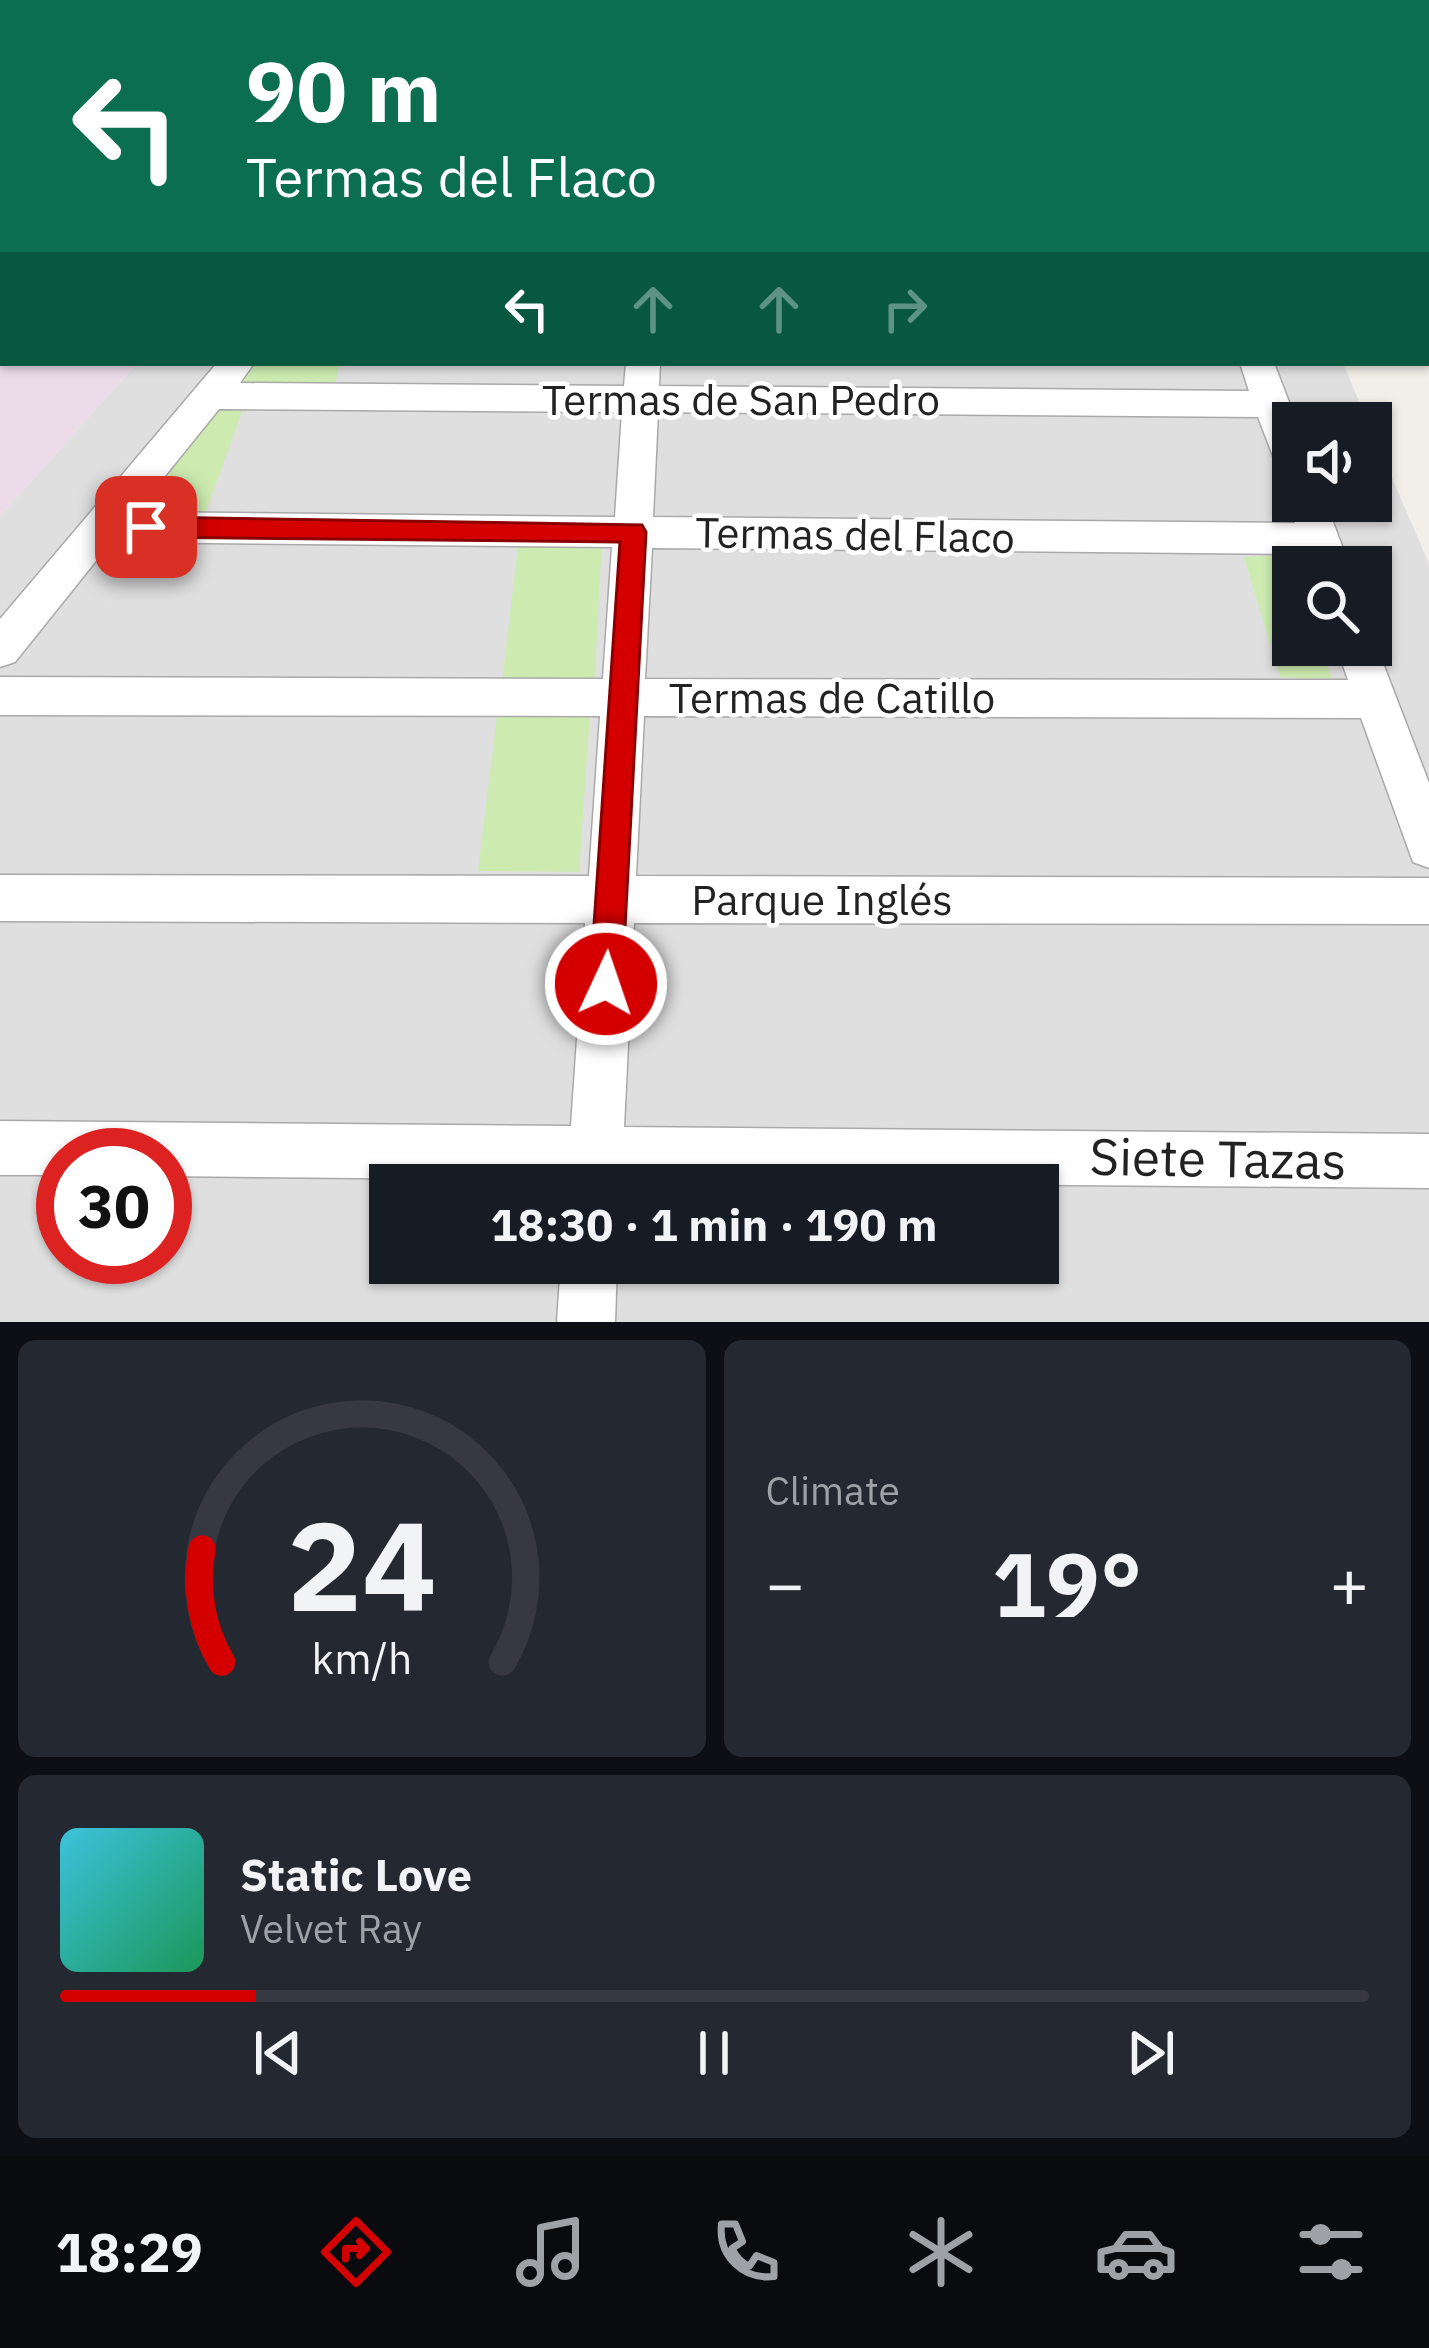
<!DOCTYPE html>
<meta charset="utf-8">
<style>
:root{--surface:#171b24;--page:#242831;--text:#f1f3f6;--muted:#9ea1a6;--line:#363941;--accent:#d40000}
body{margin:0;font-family:"IBM Plex Sans",sans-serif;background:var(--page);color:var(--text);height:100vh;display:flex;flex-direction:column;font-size:45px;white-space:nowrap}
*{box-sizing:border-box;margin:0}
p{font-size:39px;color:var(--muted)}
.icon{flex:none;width:66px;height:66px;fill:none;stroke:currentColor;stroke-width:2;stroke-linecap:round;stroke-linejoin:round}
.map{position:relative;height:1322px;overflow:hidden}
.details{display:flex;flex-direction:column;gap:18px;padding:18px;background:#0d0f14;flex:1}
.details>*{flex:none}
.banner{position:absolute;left:0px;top:0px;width:1431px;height:366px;box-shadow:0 3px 9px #0004;background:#0b6e4f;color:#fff;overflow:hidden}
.controls{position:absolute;left:1272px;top:402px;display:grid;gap:24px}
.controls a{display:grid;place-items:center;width:120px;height:120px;border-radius:0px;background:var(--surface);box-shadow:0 3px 9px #0004;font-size:60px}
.speed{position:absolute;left:36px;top:1128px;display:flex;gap:24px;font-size:60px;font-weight:700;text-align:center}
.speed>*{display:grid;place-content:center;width:156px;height:156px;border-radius:50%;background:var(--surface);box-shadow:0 3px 9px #0004;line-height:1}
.speed .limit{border:18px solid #d22;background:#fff;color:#111}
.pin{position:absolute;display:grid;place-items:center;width:102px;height:102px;color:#fff;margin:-51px;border-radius:24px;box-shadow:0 6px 18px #0006}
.me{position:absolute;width:132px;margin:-66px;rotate:3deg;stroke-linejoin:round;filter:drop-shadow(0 0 9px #0008)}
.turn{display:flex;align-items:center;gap:42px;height:252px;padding:0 48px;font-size:54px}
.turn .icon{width:156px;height:156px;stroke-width:2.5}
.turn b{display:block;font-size:84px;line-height:102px}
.lanes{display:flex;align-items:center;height:114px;padding:0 48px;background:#0003;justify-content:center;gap:60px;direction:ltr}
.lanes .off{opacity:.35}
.big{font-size:90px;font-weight:700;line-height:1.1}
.details .card{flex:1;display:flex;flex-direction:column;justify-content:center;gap:18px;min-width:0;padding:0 42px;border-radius:18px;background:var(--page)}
.details .dial{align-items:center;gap:0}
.dial svg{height:312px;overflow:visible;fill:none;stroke:var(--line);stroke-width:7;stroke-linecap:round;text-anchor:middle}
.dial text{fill:var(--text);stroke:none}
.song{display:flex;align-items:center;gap:36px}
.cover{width:144px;height:144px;border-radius:18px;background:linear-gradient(135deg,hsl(190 70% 55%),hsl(150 70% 35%))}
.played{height:12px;border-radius:6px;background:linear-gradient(90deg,var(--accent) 15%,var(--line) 15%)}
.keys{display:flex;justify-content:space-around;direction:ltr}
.heat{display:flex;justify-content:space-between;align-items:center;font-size:66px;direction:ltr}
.details .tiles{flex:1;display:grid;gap:18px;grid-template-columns:1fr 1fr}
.card:last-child{grid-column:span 2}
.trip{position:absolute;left:369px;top:1164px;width:690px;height:120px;border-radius:0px;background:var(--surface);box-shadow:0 3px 9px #0004;font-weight:700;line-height:120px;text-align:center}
.tabs{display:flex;height:192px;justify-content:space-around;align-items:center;background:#090b0e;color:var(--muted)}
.tabs .icon{width:84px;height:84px}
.tabs .selected{color:var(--accent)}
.tabs b{font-size:54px;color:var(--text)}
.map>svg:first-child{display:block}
.residential{fill:#e0dfdf;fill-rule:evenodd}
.industrial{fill:#ebdbe8}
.grass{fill:#cdebb0}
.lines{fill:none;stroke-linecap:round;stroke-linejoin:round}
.service-casing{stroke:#a9a9a9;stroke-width:3}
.minor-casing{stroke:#a9a9a9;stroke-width:3}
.service{fill:#fff;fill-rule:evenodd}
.minor{fill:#fff;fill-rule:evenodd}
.wall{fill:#aba49e}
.shaded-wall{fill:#8b8681}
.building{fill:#c7bfb8;stroke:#8b8681;stroke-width:3}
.route{fill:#d40000;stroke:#8a0000;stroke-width:3}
.labels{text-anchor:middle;stroke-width:9;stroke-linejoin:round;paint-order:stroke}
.street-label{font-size:42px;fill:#222;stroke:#fff}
.near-street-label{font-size:51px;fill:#222;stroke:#fff}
</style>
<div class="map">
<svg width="1429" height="1322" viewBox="0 0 1429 1322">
<rect width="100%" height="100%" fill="#f2efe9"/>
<path class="residential" d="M441,0h988v190l-1,-187h-989z
M137,363h1206l25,60h-75v78h78v-72l58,135v758h-1429v-806zM1293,567h78v78h-78zM63,1155h102v102h-102zM390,1185h648v78h-648z"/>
<path class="industrial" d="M0,0h441l-438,3v360h134l-137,153z"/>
<path class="grass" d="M249,363h91l-5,22h-104z
M220,408l23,1 -38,106h-69z
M519,538l83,1 -8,153 -93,-1z
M1288,555l5,15v75h27l12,34 -52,-2 -36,-120z
M499,700h92l-12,172 -101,-1z"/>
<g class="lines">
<g class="service-casing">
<path id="service" d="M203,0h14l-16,3z
M0,78h3v8h-3z"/>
</g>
<g class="minor-casing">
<path id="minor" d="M1321,0h26l2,3h-26z
M1428,5h1v16h-1z
M1428,117h1v18h-1z
M217,363h37l-14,20 384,3 2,-23h34l-1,23 590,5 -9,-28h34l23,60 -4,55 -13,-4 -22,-57 -600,-5 -5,105 642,6 -8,-22 6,-11v11h32l25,66h-40l-4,-13 -654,-6 -7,131 703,1 -12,-35h35v-13l58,151v85l-16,-6 -52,-144 -717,-2 -8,160 793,2v46l-795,-1 -10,204 805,7v54l-807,-7 -1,4h-54v-5l-402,-4v-21h-102v20h-63v-54l571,5 14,-203 -585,-2v-46l589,1 11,-160 -600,-1v-38l603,2 9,-132 -501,-5 -96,120 -15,5v-48zM219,409l403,3 -7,105 -479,-5z
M561,1263h56l-2,59h-58z"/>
</g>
<use href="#service" class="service"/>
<use href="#minor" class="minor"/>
</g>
<path class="wall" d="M0,0h190l-2,3h-185v71h-3z"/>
<path class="shaded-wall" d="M132,0h58l-2,3h-59z"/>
<path class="building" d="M0,0h132l-3,3h-126v31l-3,-1z"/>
<path class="route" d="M146,517l496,8 4,7 -24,452 -5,11 -11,5 -11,-5 -5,-11 30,-442 -474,-5 -13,-10z"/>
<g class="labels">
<g class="street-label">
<text x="741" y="415">Termas de San Pedro</text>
<text transform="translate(855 535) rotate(1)" y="15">Termas del Flaco</text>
<text x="832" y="713">Termas de Catillo</text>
<text x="822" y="915">Parque Inglés</text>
</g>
<g class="near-street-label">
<text transform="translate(1218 1159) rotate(1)" y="18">Siete Tazas</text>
</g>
</g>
</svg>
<div class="controls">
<a><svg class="icon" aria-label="sound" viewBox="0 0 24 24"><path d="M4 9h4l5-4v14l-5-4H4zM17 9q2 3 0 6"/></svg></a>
<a><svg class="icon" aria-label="search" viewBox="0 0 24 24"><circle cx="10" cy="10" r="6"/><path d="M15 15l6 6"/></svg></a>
</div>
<div class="speed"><div class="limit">30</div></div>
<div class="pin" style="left:146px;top:527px;background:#d93025"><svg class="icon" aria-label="arrive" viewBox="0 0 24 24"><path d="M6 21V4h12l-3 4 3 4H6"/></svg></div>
<svg class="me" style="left:606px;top:984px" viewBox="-20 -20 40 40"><circle r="17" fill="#d40000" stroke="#fff" stroke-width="3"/><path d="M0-11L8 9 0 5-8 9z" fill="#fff"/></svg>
<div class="trip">18:30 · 1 min · 190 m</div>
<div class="banner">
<div class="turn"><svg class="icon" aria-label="left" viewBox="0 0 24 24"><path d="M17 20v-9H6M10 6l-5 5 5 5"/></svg><div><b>90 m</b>Termas del Flaco</div></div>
<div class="lanes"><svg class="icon" aria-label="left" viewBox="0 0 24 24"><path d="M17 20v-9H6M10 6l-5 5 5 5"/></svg><svg class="icon off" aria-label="ahead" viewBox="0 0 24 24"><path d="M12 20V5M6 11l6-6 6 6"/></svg><svg class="icon off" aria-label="ahead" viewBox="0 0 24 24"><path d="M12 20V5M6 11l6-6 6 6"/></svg><svg class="icon off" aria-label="right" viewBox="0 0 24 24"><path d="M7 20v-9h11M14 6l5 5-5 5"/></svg></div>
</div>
</div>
<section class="details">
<div class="tiles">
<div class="card dial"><svg viewBox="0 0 100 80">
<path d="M14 69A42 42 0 1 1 86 69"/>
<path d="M14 69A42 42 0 0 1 9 40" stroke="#d40000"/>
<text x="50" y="56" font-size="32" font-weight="700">24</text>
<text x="50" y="72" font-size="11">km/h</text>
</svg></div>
<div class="card"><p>Climate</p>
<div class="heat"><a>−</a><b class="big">19°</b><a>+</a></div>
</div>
<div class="card">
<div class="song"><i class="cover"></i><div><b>Static Love</b><p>Velvet Ray</p></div></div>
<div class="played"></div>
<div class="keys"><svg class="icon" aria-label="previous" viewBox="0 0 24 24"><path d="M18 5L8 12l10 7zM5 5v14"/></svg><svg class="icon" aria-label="pause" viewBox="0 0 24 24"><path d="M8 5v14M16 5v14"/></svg><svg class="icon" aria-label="next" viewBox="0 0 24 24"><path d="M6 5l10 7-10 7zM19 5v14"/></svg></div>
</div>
</div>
</section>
<nav class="tabs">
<b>18:29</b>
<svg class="icon selected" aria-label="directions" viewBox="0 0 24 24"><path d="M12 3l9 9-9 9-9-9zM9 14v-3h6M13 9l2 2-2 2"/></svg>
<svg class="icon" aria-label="music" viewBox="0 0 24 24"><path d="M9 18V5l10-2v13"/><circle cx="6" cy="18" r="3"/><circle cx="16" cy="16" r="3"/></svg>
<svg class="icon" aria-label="phone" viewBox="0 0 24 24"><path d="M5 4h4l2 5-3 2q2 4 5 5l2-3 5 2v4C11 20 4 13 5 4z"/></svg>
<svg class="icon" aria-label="climate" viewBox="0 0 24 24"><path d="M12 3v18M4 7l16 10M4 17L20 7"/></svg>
<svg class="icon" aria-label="car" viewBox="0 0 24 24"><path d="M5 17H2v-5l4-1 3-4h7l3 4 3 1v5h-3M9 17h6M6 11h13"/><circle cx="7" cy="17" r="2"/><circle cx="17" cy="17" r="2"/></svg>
<svg class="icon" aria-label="filters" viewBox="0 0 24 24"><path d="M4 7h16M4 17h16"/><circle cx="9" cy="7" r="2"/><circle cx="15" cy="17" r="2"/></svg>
</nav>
